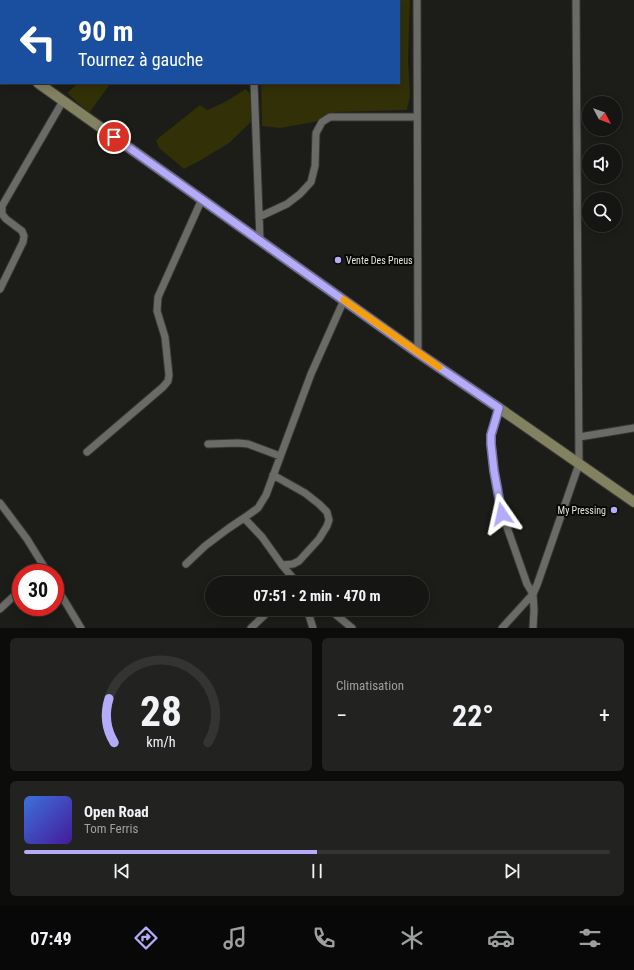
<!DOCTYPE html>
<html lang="fr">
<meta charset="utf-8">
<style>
:root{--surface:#151513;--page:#222221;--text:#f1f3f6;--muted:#9d9fa0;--line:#343433;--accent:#b4acf9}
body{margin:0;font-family:"Roboto Condensed",sans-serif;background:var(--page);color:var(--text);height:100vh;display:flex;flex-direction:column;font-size:15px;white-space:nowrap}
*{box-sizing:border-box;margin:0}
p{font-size:13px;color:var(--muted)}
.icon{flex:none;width:22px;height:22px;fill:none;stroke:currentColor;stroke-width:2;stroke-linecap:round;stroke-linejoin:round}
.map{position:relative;height:628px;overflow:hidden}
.sheet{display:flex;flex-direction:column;gap:10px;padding:10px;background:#0c0c0a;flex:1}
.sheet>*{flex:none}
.guide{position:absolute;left:0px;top:0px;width:400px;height:84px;box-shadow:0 2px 10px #0003,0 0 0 1px var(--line);background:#1a4fa0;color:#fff;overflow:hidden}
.needle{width:26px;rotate:131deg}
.tools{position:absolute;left:582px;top:96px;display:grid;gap:8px}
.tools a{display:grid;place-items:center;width:40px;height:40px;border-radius:50%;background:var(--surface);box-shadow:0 2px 10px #0003,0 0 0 1px var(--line);font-size:20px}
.speed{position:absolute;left:12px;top:564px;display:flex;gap:8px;font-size:20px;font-weight:700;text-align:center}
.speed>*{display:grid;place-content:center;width:52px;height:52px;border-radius:50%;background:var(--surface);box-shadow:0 2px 10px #0003,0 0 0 1px var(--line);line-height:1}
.speed .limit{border:6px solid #d22;background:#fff;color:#111}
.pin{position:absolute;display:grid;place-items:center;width:34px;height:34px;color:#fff;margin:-17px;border:2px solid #fff;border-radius:50%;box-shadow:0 1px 4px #0007}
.me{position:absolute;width:44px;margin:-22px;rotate:349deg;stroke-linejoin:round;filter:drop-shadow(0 0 3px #0008)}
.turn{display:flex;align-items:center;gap:14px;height:84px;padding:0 12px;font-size:18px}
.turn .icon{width:52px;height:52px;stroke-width:2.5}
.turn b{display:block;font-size:28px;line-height:34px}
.big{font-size:30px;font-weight:700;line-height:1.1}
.sheet .widget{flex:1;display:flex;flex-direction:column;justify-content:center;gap:6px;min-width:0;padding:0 14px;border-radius:6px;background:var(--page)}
.sheet .dial{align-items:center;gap:0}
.dial svg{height:104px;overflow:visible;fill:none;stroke:var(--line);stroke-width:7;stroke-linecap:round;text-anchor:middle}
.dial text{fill:var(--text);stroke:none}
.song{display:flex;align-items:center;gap:12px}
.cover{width:48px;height:48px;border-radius:6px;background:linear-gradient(135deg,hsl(220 70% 55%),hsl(260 70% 35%))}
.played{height:4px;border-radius:2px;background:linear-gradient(90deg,var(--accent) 50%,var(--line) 50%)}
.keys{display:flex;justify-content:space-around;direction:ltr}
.heat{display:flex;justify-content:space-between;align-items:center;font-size:22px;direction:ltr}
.sheet .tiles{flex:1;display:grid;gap:10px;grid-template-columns:1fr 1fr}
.widget:last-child{grid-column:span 2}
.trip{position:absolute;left:205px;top:576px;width:224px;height:40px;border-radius:20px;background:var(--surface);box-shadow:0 2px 10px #0003,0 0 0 1px var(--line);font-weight:700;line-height:40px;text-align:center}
.menu{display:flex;height:64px;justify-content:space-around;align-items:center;background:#080808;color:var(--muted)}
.menu .icon{width:28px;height:28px}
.menu .selected{color:var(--accent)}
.menu b{font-size:18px;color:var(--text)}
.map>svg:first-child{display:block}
.green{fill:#313007}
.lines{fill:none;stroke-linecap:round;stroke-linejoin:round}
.street-casing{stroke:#373735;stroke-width:9}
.secondary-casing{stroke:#373735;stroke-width:12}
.street{stroke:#6a6a66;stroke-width:7}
.secondary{stroke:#828160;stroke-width:10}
.route-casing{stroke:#7570a2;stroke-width:10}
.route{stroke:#b4acf9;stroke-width:7}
.slow{stroke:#f59e0b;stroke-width:7}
.poi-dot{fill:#b4acf9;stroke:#060605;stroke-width:1.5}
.labels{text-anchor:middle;stroke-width:4;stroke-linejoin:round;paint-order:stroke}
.poi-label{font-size:10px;fill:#e2e2df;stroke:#060605;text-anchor:start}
</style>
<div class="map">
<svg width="634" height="628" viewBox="0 0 634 628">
<rect width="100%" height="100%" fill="#1c1c19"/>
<path class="green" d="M261,0h149l-2,58 2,38 -3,14 -71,2 -22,10 -34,6 -18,-2 -1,-43h138v-82h-138z
M78,83h32l-2,4 -19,26 -22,-20z
M246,89l4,5 1,28 -22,21 -28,17 -17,9 -25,-21 -3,-8 44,-35 7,5 18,-8z"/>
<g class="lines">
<g class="street-casing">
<path id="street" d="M126,0v1
M252,0v1
M417,0l1,353
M254,83l6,157
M259,217l28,-13 13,-10 11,-12 4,-16 1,-33 6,-11 8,-5h87
M0,289l23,-47 1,-6 -2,-5 -16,-12 -4,-5v-8l61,-105
M499,408l-8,27v8l3,28 8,42 25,71 6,10 1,16 -1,18
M579,437l55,-9
M208,444l30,-1 10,1 32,12
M87,452l76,-65 5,-6 1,-6 -4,-38 -8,-26 1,-14 44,-98
M273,475l32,18 14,11 8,8 2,8 -2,6 -8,13 -20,22 -6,3 -11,1
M0,503l27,36 21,34
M244,518l18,19 20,28 15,18
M186,564l19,-18 24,-18 15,-10 14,-10 8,-13 45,-121 33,-74
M55,585l26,43
M0,609l16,-15 5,-3
M307,609l6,19
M329,609l23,19
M251,628l20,-19
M502,628l31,-34 4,-9 42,-121 -3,-464"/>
</g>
<g class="secondary-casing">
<path id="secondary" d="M0,57h1
M38,83l380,270 81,55 135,94"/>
</g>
<use href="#street" class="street"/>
<use href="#secondary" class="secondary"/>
</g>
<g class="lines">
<g class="route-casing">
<path id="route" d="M114,137l304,216 81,55 -8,27v9l3,27 8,43"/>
</g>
<use href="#route" class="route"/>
<path class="slow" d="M344,300l95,67"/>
</g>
<g class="poi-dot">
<circle cx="338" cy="260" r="4"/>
<circle cx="614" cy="510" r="4"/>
</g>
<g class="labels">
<g class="poi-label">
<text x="346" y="264">Vente Des Pneus</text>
<text x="606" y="514" text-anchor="end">My Pressing</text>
</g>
</g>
</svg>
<div class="tools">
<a><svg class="needle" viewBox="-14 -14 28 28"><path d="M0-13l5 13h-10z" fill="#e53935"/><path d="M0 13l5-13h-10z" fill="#9d9fa0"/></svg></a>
<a><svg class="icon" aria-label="sound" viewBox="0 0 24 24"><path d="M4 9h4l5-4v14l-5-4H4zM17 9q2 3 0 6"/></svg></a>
<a><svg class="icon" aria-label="search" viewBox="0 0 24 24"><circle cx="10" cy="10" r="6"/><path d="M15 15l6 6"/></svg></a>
</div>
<div class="speed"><div class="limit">30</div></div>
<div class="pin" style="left:114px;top:137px;background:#d93025"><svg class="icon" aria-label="arrive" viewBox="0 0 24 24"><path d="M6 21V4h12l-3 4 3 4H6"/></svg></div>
<svg class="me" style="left:502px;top:514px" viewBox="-20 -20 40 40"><path d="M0-17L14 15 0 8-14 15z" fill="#b4acf9" stroke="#fff" stroke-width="4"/></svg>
<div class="trip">07:51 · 2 min · 470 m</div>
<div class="guide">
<div class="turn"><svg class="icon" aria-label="left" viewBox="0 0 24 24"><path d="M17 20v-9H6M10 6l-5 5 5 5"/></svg><div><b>90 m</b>Tournez à gauche</div></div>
</div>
</div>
<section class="sheet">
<div class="tiles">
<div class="widget dial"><svg viewBox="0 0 100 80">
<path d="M14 69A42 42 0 1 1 86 69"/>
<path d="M14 69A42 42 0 0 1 10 35" stroke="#b4acf9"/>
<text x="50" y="56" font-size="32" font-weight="700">28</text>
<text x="50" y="72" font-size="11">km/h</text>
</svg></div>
<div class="widget"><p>Climatisation</p>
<div class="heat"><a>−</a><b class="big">22°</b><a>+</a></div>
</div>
<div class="widget">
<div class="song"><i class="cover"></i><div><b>Open Road</b><p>Tom Ferris</p></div></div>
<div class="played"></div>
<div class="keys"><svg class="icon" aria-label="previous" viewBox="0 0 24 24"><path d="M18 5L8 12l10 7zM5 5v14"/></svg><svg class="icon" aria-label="pause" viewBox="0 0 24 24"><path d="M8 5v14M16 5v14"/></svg><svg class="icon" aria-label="next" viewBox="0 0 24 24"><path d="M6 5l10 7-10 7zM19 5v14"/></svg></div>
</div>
</div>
</section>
<nav class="menu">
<b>07:49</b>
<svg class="icon selected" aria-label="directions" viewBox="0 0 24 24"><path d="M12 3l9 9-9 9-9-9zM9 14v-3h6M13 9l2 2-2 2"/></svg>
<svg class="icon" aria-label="music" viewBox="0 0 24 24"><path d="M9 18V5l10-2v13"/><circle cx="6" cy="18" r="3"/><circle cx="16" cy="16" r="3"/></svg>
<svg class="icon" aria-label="phone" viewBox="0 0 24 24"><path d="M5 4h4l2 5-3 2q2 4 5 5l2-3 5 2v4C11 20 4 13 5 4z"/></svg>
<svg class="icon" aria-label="climate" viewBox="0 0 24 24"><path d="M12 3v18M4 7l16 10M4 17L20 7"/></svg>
<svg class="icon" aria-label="car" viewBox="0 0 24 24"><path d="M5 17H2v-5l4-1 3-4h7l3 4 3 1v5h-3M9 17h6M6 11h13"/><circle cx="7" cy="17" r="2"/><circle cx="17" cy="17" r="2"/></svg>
<svg class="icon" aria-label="filters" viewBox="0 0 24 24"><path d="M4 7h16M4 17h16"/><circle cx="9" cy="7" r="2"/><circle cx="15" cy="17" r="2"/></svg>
</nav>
